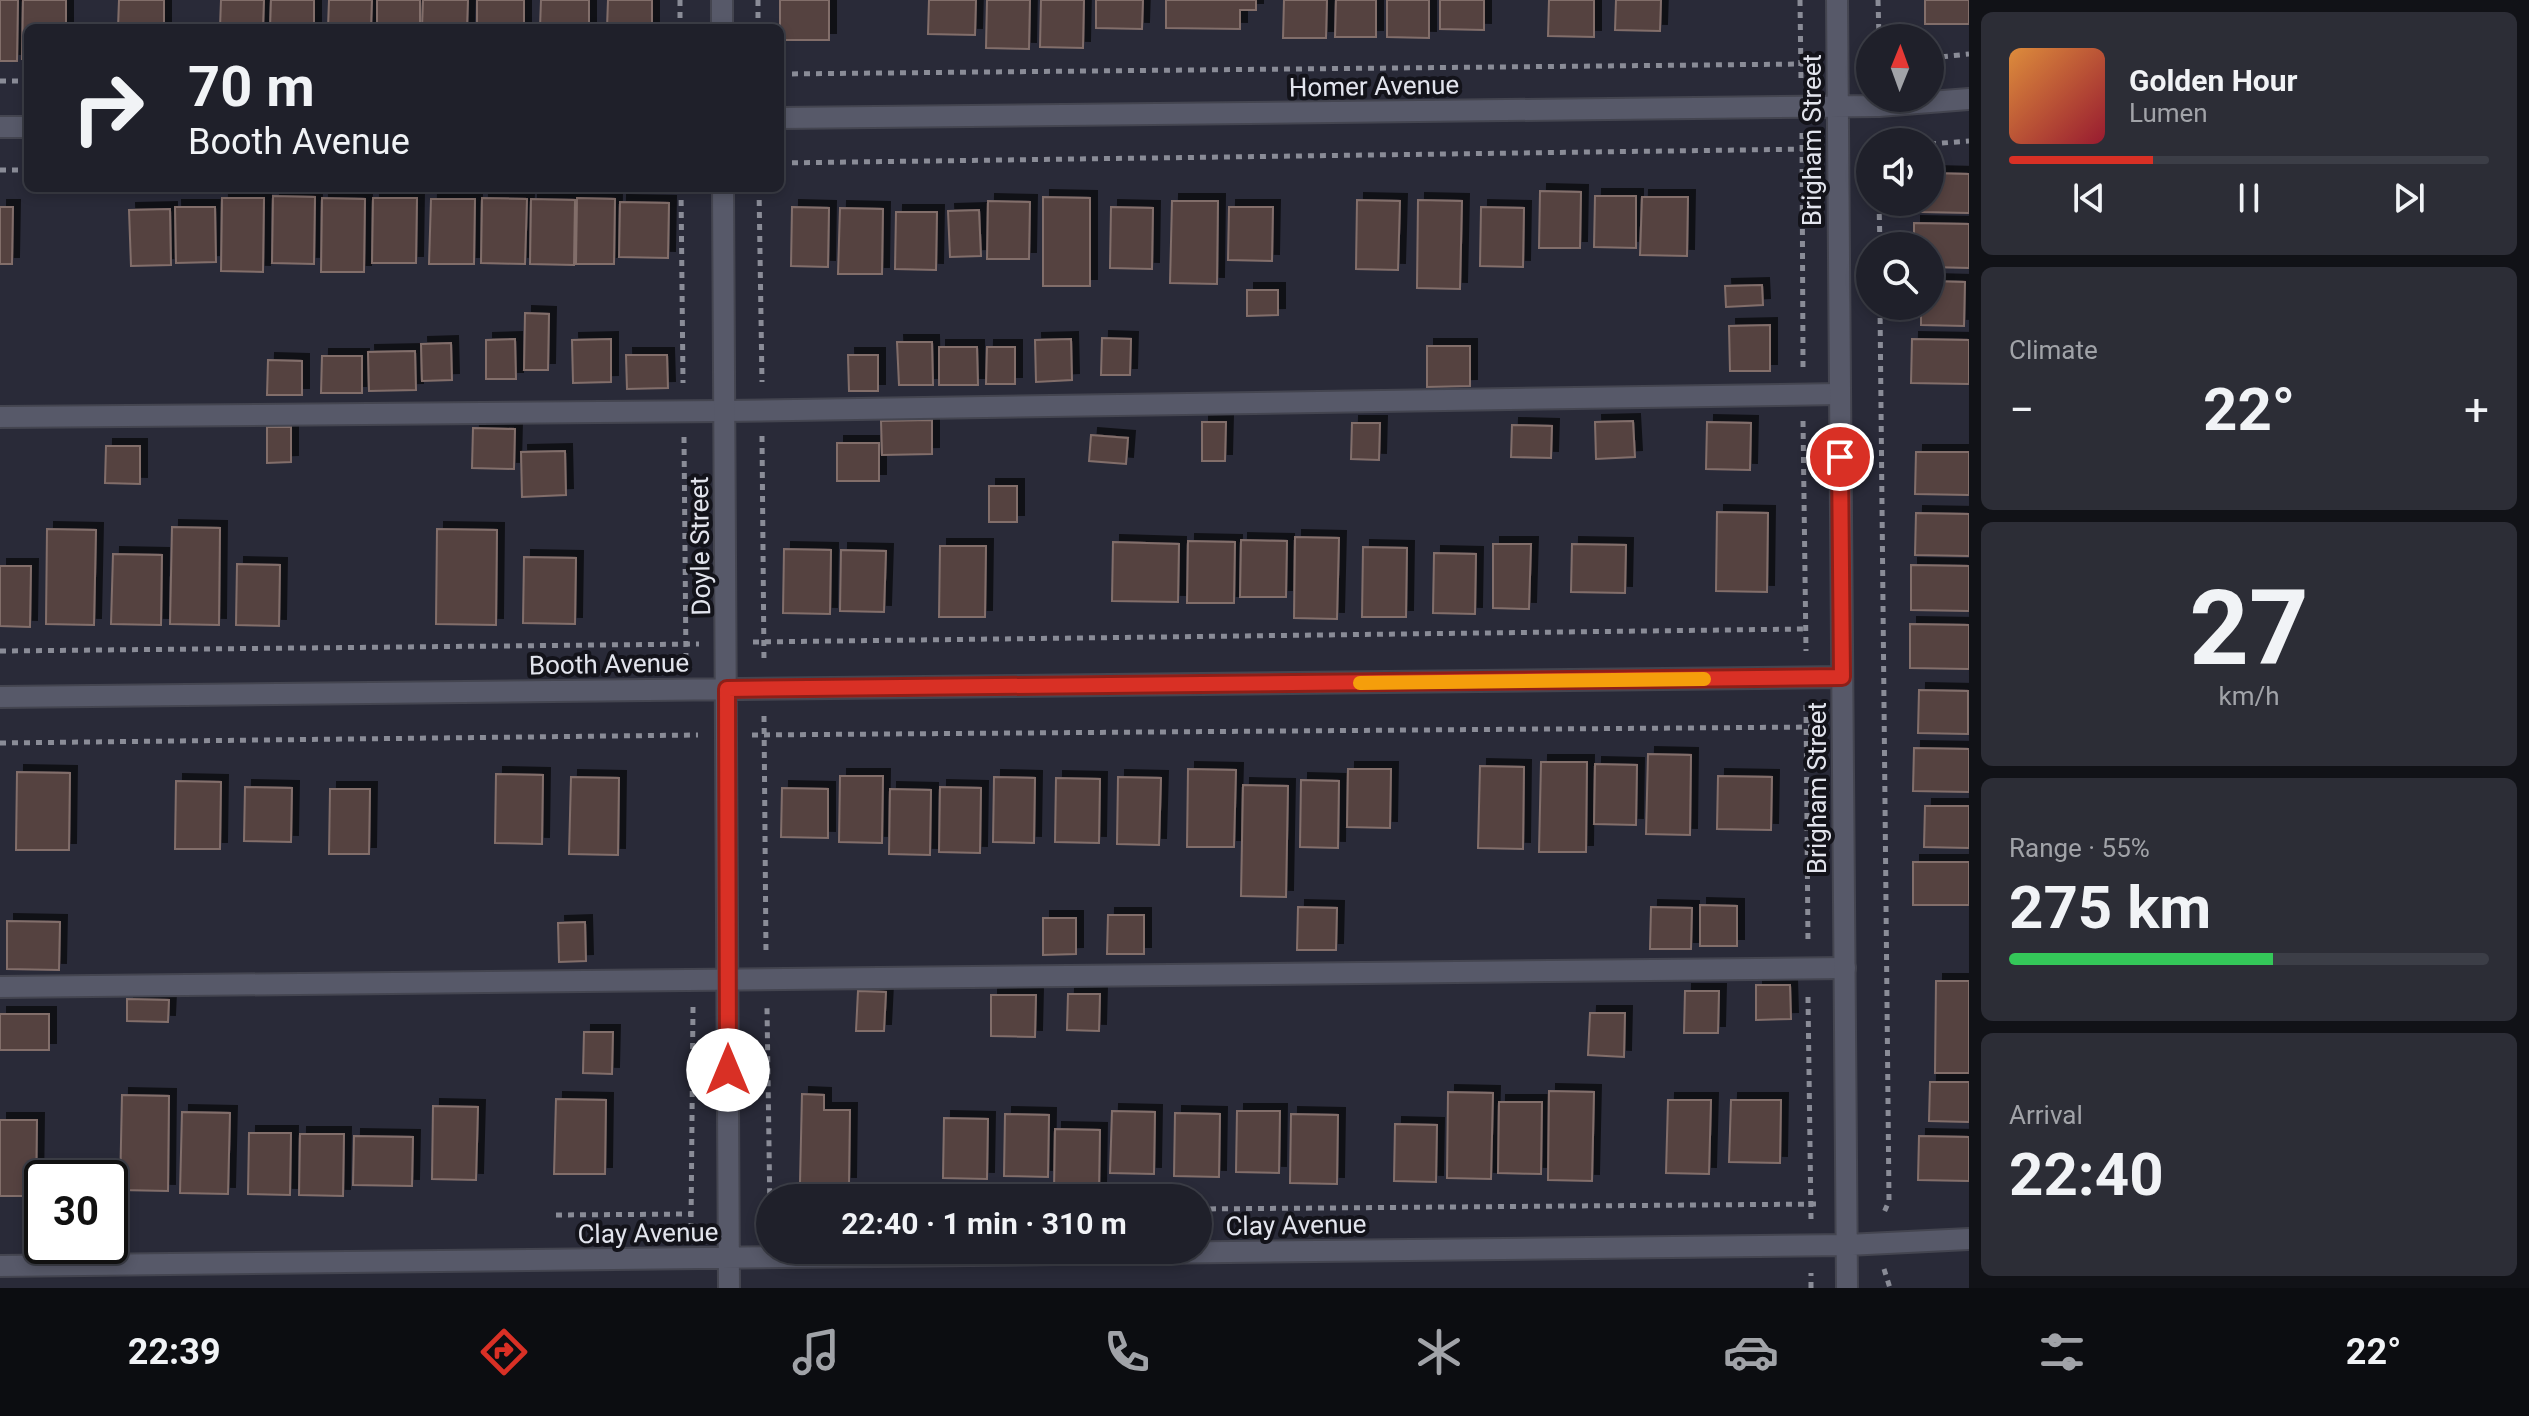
<!DOCTYPE html>
<meta charset="utf-8">
<style>
:root{--surface:#1f202a;--page:#2c2d36;--text:#f1f3f6;--muted:#a1a3a8;--line:#3c3e47;--accent:#d93025}
body{margin:0;font-family:Roboto,sans-serif;background:var(--page);color:var(--text);height:100vh;display:flex;flex-direction:column;font-size:30px;white-space:nowrap}
*{box-sizing:border-box;margin:0}
p{font-size:26px;color:var(--muted)}
.icon{flex:none;width:44px;height:44px;fill:none;stroke:currentColor;stroke-width:2;stroke-linecap:round;stroke-linejoin:round}
.map{position:relative;flex:1;overflow:hidden}
.side{display:flex;flex-direction:column;gap:12px;padding:12px;background:#111217;width:560px}
.side>*{flex:none}
.hud{position:absolute;left:24px;top:24px;width:760px;height:168px;border-radius:12px;box-shadow:0 4px 12px #0003,0 0 0 2px var(--line);background:#1f202a;color:var(--text);overflow:hidden}
.needle{width:52px;rotate:1deg}
.tools{position:absolute;left:1856px;top:24px;display:grid;gap:16px}
.tools a{display:grid;place-items:center;width:88px;height:88px;border-radius:50%;background:var(--surface);box-shadow:0 4px 12px #0003,0 0 0 2px var(--line);font-size:40px}
.speed{position:absolute;left:24px;top:1160px;display:flex;gap:16px;font-size:40px;font-weight:700;text-align:center}
.speed>*{display:grid;place-content:center;width:104px;height:104px;border-radius:50%;background:var(--surface);box-shadow:0 4px 12px #0003,0 0 0 2px var(--line);line-height:1}
.speed .limit{border:4px solid #111;border-radius:12px;background:#fff;color:#111}
.pin{position:absolute;display:grid;place-items:center;width:68px;height:68px;color:#fff;margin:-34px;border:4px solid #fff;border-radius:50%;box-shadow:0 2px 8px #0007}
.me{position:absolute;width:88px;margin:-44px;rotate:0deg;stroke-linejoin:round;filter:drop-shadow(0 0 6px #0008)}
.turn{display:flex;align-items:center;gap:28px;height:168px;padding:0 32px;font-size:36px}
.turn .icon{width:104px;height:104px;stroke-width:2.5}
.turn b{display:block;font-size:56px;line-height:68px}
.big{font-size:60px;font-weight:700;line-height:1.1}
.side .widget{flex:1;display:flex;flex-direction:column;justify-content:center;gap:12px;min-width:0;padding:0 28px;border-radius:12px;background:var(--page)}
.side .dial{align-items:center;gap:0}
.dial b{font-size:104px;line-height:1}
.song{display:flex;align-items:center;gap:24px}
.cover{width:96px;height:96px;border-radius:12px;background:linear-gradient(135deg,hsl(30 70% 55%),hsl(350 70% 35%))}
.played{height:8px;border-radius:4px;background:linear-gradient(90deg,var(--accent) 30%,var(--line) 30%)}
.keys{display:flex;justify-content:space-around;direction:ltr}
.heat{display:flex;justify-content:space-between;align-items:center;font-size:44px;direction:ltr}
.charge{height:12px;border-radius:6px;background:linear-gradient(90deg,#34c759 55%,var(--line) 0)}
.trip{position:absolute;left:756px;top:1184px;width:456px;height:80px;border-radius:40px;background:var(--surface);box-shadow:0 4px 12px #0003,0 0 0 2px var(--line);font-weight:700;line-height:80px;text-align:center}
.tab-bar{display:flex;height:128px;justify-content:space-around;align-items:center;background:#0c0d11;color:var(--muted)}
.tab-bar .icon{width:56px;height:56px}
.tab-bar .selected{color:var(--accent)}
.tab-bar b{font-size:36px;color:var(--text)}
main{display:flex;flex:1;min-height:0}
.map>svg:first-child{display:block}
.building{fill:#554340;stroke:#826e6b;stroke-width:2;filter:url(#shadow)}
.lines{fill:none;stroke-linecap:round;stroke-linejoin:round}
.service-casing{stroke:#444550;stroke-width:24}
.minor-casing{stroke:#444550;stroke-width:24}
.path{stroke:#8a8c97;stroke-width:5;stroke-dasharray:6 6;stroke-linecap:butt}
.service{stroke:#575969;stroke-width:20}
.minor{stroke:#575969;stroke-width:20}
.route-casing{stroke:#8d1f18;stroke-width:20}
.route{stroke:#d93025;stroke-width:14}
.slow{stroke:#f59e0b;stroke-width:14}
.labels{text-anchor:middle;stroke-width:8;stroke-linejoin:round;paint-order:stroke}
.street-label{font-size:26px;fill:#e2e4ed;stroke:#13131a}
</style>
<main>
<div class="map">
<svg width="1969" height="1288" viewBox="0 0 1969 1288">
<defs>
<filter id="shadow"><feDropShadow dx="7" dy="-7" stdDeviation="0" flood-color="#0009"/></filter>
</defs>
<rect width="100%" height="100%" fill="#292a38"/>
<path class="building" d="M0,0h18l-1,61h-17z
M23,0h43v28h-38v31h-6z
M119,0h45v28h-46z
M221,0h43l-1,28h-43z
M271,0h43v28h-44z
M329,0h43l-1,28h-43z
M377,0h43v28h-43z
M423,0h45l-1,28h-45z
M477,0h47v28h-47z
M541,0h48v28h-49z
M608,0h44v28h-45z
M780,0h49v40h-49z
M929,0h47l-1,35 -47,-1z
M987,0h43l-1,49 -43,-1z
M1041,0h43l-1,48 -43,-1z
M1096,0h47l-1,29 -46,-1z
M1166,0h90v10h-16v19l-74,-1z
M1284,0h43l-1,38h-43z
M1336,0h40v37h-41z
M1387,0h42v38l-42,-1z
M1440,0h44v30l-44,-1z
M1549,0h45v37l-46,-1z
M1616,0h45l-1,31 -45,-1z
M1925,0h44v24h-44z
M1930,173l39,1v39l-48,-1v-10h9z
M1540,191l41,1 -1,56h-41z
M273,196l42,1 -1,67 -42,-1z
M1595,196h41v52l-42,-1z
M1043,197l47,1v88h-47z
M1642,197h46l-1,59 -47,-1z
M222,198h42l-1,74 -42,-1z
M322,198l43,1 -1,73h-43z
M373,198h44l-1,65h-44z
M482,198l45,1 -2,65 -44,-1z
M577,198l38,1 -1,65h-38z
M431,199h44l-1,65h-45z
M531,199l44,1 -1,65 -44,-1z
M1357,200l43,1 -2,69 -42,-1z
M1418,200l44,1 -2,88 -43,-1z
M988,201l42,1 -1,57h-42z
M1172,201h46l-1,83 -47,-1z
M620,202l49,1 -1,55 -49,-1z
M0,207h13l-1,57h-12z
M175,207h40l1,55 -40,1z
M792,207l37,1 -1,59 -37,-1z
M1111,207l42,1 -1,61 -42,-1z
M1229,207h44l-1,54 -44,-1z
M1481,207l43,1 -1,59 -43,-1z
M840,208l43,1 -1,65h-44z
M170,209l1,56 -40,1 -2,-56z
M979,210l2,46 -31,1 -2,-46z
M896,212h41l-1,58 -41,-1z
M1914,223l55,1v44l-39,-1v-21h-16z
M1930,281l35,1 -1,44 -43,-1v-19h9z
M1762,285l1,20 -37,2 -1,-21z
M1247,290h31v25l-31,1z
M525,313l24,1 -1,56h-24z
M1770,325v46h-40l-1,-45z
M1102,338l29,1 -1,36h-29z
M515,339l1,40h-30v-39z
M611,339v43l-38,1 -1,-43z
M1071,339l1,41 -36,2 -1,-42z
M1912,339l57,1v44l-58,-1z
M897,342h35l1,43h-34z
M451,343l1,37 -30,1 -1,-37z
M1427,346h43v40l-43,1z
M939,347h38l1,38h-39z
M987,347h28v37h-29z
M415,351l1,39 -47,1 -1,-39z
M626,355h41l1,33 -41,1z
M848,355h30v36h-29z
M322,356h40v37h-41z
M268,360l34,1v34h-35z
M932,420v34l-50,1 -1,-34z
M1633,421l2,36 -39,2 -1,-37z
M1202,422h24l-1,39h-23z
M1707,422l44,1 -1,47 -44,-1z
M1352,423h28l-1,37 -28,-1z
M1512,425l40,1 -1,32 -40,-1z
M267,427h24v35l-24,1z
M473,428l42,1 -1,40 -42,-1z
M1091,435l37,3 -2,26 -37,-3z
M837,443h42v38h-42z
M106,446h34v38l-35,-1z
M565,451l1,44 -44,2 -1,-45z
M1916,452h53v43l-54,-1z
M989,486h28v36h-28z
M1717,512l51,1 -1,79 -51,-1z
M1916,513l53,1v42l-54,-1z
M172,527l48,1 -1,97 -49,-1z
M47,529l49,1 -2,95 -48,-1z
M437,529l60,1 -1,95 -60,-1z
M1295,537l44,1 -2,81 -43,-1z
M1241,540l46,1 -1,56h-46z
M1188,541l47,1 -1,61h-47z
M1113,542l66,2 -1,58 -66,-1z
M1493,544h38l-2,65 -36,-1z
M1572,544l54,1 -1,48 -54,-1z
M940,546h46l-1,71h-46z
M1363,547l44,1 -1,69h-44z
M784,549l47,1 -1,64 -47,-1z
M841,550l45,1 -2,61 -44,-1z
M1434,553l42,1 -1,60 -42,-1z
M113,554l49,1 -1,70 -50,-1z
M524,557l52,1 -1,66 -52,-1z
M237,564l43,1 -1,61 -43,-1z
M1911,565l58,1v45l-58,-1z
M0,566h31l-1,61 -30,-1z
M1910,624l59,1v44l-59,-1z
M1919,690l49,1v43l-50,-1z
M1914,748l55,1v43l-56,-1z
M1648,754l43,1 -1,80 -44,-1z
M1541,762h46l-1,90h-47z
M1595,764l42,1 -1,60 -42,-1z
M1480,766l44,1 -1,82 -45,-1z
M1188,769l48,1 -2,77h-47z
M1348,769h43l-1,59 -43,-1z
M17,772l53,1 -1,77h-53z
M496,774l47,1 -1,69 -47,-1z
M840,776h43l-1,67 -43,-1z
M1718,776l54,1 -1,53 -54,-1z
M571,777l48,1 -1,77 -49,-1z
M994,777l41,1 -1,65 -41,-1z
M1118,777l43,1 -2,67 -42,-1z
M1056,778l44,1 -1,64 -44,-1z
M1301,780l38,1 -1,67 -38,-1z
M176,781l45,1 -1,67h-45z
M1243,785l45,1 -2,111 -45,-1z
M245,787l47,1 -1,54 -47,-1z
M940,787l41,1 -1,65 -41,-1z
M782,788l46,1v49l-47,-1z
M330,789h40l-1,65h-40z
M890,789l41,1 -1,65 -41,-1z
M1925,806h44v42l-45,-1z
M1913,862h56v43h-56z
M1700,905l37,1v40h-37z
M1298,907l39,1 -1,42h-39z
M1651,907l41,1 -1,41h-41z
M1108,915h36v39h-37z
M1043,918h33v36l-33,1z
M7,921l53,1 -1,48 -52,-1z
M585,922l1,39 -27,1 -1,-39z
M1936,981h33v92h-34z
M1756,985h34l1,34 -35,1z
M858,991l28,1 -2,39h-28z
M1685,991h34l-1,42h-34z
M1068,994h32l-1,37 -32,-1z
M991,995h45l-1,42 -44,-1z
M127,999l42,1 -1,22 -41,-1z
M1590,1013h35l-1,44 -36,-2z
M0,1014h49v36h-49z
M584,1032h29l-1,42 -29,-1z
M1930,1082h39v40l-40,-1z
M1549,1091l45,1 -2,89 -44,-1z
M1448,1092l45,1 -2,86 -44,-1z
M802,1094l22,1v15h26l-1,74 -49,-1z
M122,1095l47,1 -1,95 -48,-1z
M556,1099l50,1 -1,74h-51z
M1668,1100h43l-2,74 -43,-1z
M1731,1100h50l-1,63 -51,-1z
M1499,1102h43l-1,72 -43,-1z
M433,1106l45,1 -2,73 -44,-1z
M1112,1111l43,1 -1,62 -44,-1z
M1237,1111h43l-1,62 -43,-1z
M182,1112l48,1 -2,81 -48,-1z
M1175,1113l45,1 -1,63 -45,-1z
M1005,1114l44,1 -1,62 -44,-1z
M1291,1114l47,1 -1,69 -47,-1z
M944,1118l44,1 -1,60 -44,-1z
M0,1120h37l-1,76h-36z
M1395,1124l42,1 -1,57 -42,-1z
M1055,1129l45,1 -1,62 -45,-1z
M249,1133h42l-1,62 -42,-1z
M300,1134h44l-1,62 -44,-1z
M354,1136l59,1 -1,49 -59,-1z
M1919,1136l50,1v44l-51,-1z"/>
<g class="lines">
<g class="service-casing">
<path id="service" d="M0,417l724,-6 1116,-17
M0,987l1845,-19"/>
</g>
<g class="minor-casing">
<path id="minor" d="M722,0v28
M1837,0l10,1288
M780,118l1099,-12 90,-7
M0,127h28
M723,188l6,1100
M0,697l1842,-20
M0,1266l1847,-21 122,-6"/>
</g>
<path class="path" d="M680,0v28
M758,0v28
M1800,0l1,79
M1878,0l1,38
M1930,58l39,-4
M780,74l1023,-10
M0,81h28
M1802,133l1,234
M1930,144l39,-3
M780,163l1033,-14
M0,170h28
M681,188l2,195
M759,188l3,194
M1879,202l1,44
M1880,306l9,895 -6,14
M1803,421l3,230
M762,436l2,226
M684,437l2,226
M753,642l1052,-13
M0,651l699,-7
M1806,705l2,238
M764,716l2,238
M752,735l1062,-8
M0,743l698,-8
M1808,997l3,222
M1198,1209l623,-5
M556,1215l136,-1
M758,1225l12,-11 -3,-206
M691,1229l2,-222
M1884,1269l6,19
M1811,1288v-15"/>
<use href="#service" class="service"/>
<use href="#minor" class="minor"/>
</g>
<g class="lines">
<g class="route-casing">
<path id="route" d="M728,1070l-1,-381 1115,-12 -2,-220"/>
</g>
<use href="#route" class="route"/>
<path class="slow" d="M1360,683l344,-4"/>
</g>
<g class="labels">
<g class="street-label">
<text transform="translate(1374 86) rotate(-1)" y="9">Homer Avenue</text>
<text transform="translate(1812 140) rotate(-90)" y="9">Brigham Street</text>
<text transform="translate(700 546) rotate(-91)" y="9">Doyle Street</text>
<text transform="translate(609 664) rotate(-1)" y="9">Booth Avenue</text>
<text transform="translate(1817 788) rotate(-90)" y="9">Brigham Street</text>
<text transform="translate(1296 1225) rotate(-1)" y="9">Clay Avenue</text>
<text transform="translate(648 1233) rotate(-1)" y="9">Clay Avenue</text>
</g>
</g>
</svg>
<div class="tools">
<a><svg class="needle" viewBox="-14 -14 28 28"><path d="M0-13l5 13h-10z" fill="#e53935"/><path d="M0 13l5-13h-10z" fill="#a1a3a8"/></svg></a>
<a><svg class="icon" aria-label="sound" viewBox="0 0 24 24"><path d="M4 9h4l5-4v14l-5-4H4zM17 9q2 3 0 6"/></svg></a>
<a><svg class="icon" aria-label="search" viewBox="0 0 24 24"><circle cx="10" cy="10" r="6"/><path d="M15 15l6 6"/></svg></a>
</div>
<div class="speed"><div class="limit">30</div></div>
<div class="pin" style="left:1840px;top:457px;background:#d93025"><svg class="icon" aria-label="arrive" viewBox="0 0 24 24"><path d="M6 21V4h12l-3 4 3 4H6"/></svg></div>
<svg class="me" style="left:728px;top:1070px" viewBox="-20 -20 40 40"><circle r="19" fill="#fff"/><path d="M0-13L10 11 0 6-10 11z" fill="#d93025"/></svg>
<div class="trip">22:40 · 1 min · 310 m</div>
<div class="hud">
<div class="turn"><svg class="icon" aria-label="right" viewBox="0 0 24 24"><path d="M7 20v-9h11M14 6l5 5-5 5"/></svg><div><b>70 m</b>Booth Avenue</div></div>
</div>
</div>
<section class="side">
<div class="widget">
<div class="song"><i class="cover"></i><div><b>Golden Hour</b><p>Lumen</p></div></div>
<div class="played"></div>
<div class="keys"><svg class="icon" aria-label="previous" viewBox="0 0 24 24"><path d="M18 5L8 12l10 7zM5 5v14"/></svg><svg class="icon" aria-label="pause" viewBox="0 0 24 24"><path d="M8 5v14M16 5v14"/></svg><svg class="icon" aria-label="next" viewBox="0 0 24 24"><path d="M6 5l10 7-10 7zM19 5v14"/></svg></div>
</div>
<div class="widget"><p>Climate</p>
<div class="heat"><a>−</a><b class="big">22°</b><a>+</a></div>
</div>
<div class="widget dial"><b>27</b><p>km/h</p></div>
<div class="widget"><p>Range · 55%</p><b class="big">275 km</b><div class="charge"></div></div>
<div class="widget"><p>Arrival</p><b class="big">22:40</b></div>
</section>
</main>
<nav class="tab-bar">
<b>22:39</b>
<svg class="icon selected" aria-label="directions" viewBox="0 0 24 24"><path d="M12 3l9 9-9 9-9-9zM9 14v-3h6M13 9l2 2-2 2"/></svg>
<svg class="icon" aria-label="music" viewBox="0 0 24 24"><path d="M9 18V5l10-2v13"/><circle cx="6" cy="18" r="3"/><circle cx="16" cy="16" r="3"/></svg>
<svg class="icon" aria-label="phone" viewBox="0 0 24 24"><path d="M5 4h4l2 5-3 2q2 4 5 5l2-3 5 2v4C11 20 4 13 5 4z"/></svg>
<svg class="icon" aria-label="climate" viewBox="0 0 24 24"><path d="M12 3v18M4 7l16 10M4 17L20 7"/></svg>
<svg class="icon" aria-label="car" viewBox="0 0 24 24"><path d="M5 17H2v-5l4-1 3-4h7l3 4 3 1v5h-3M9 17h6M6 11h13"/><circle cx="7" cy="17" r="2"/><circle cx="17" cy="17" r="2"/></svg>
<svg class="icon" aria-label="filters" viewBox="0 0 24 24"><path d="M4 7h16M4 17h16"/><circle cx="9" cy="7" r="2"/><circle cx="15" cy="17" r="2"/></svg>
<b>22°</b>
</nav>
